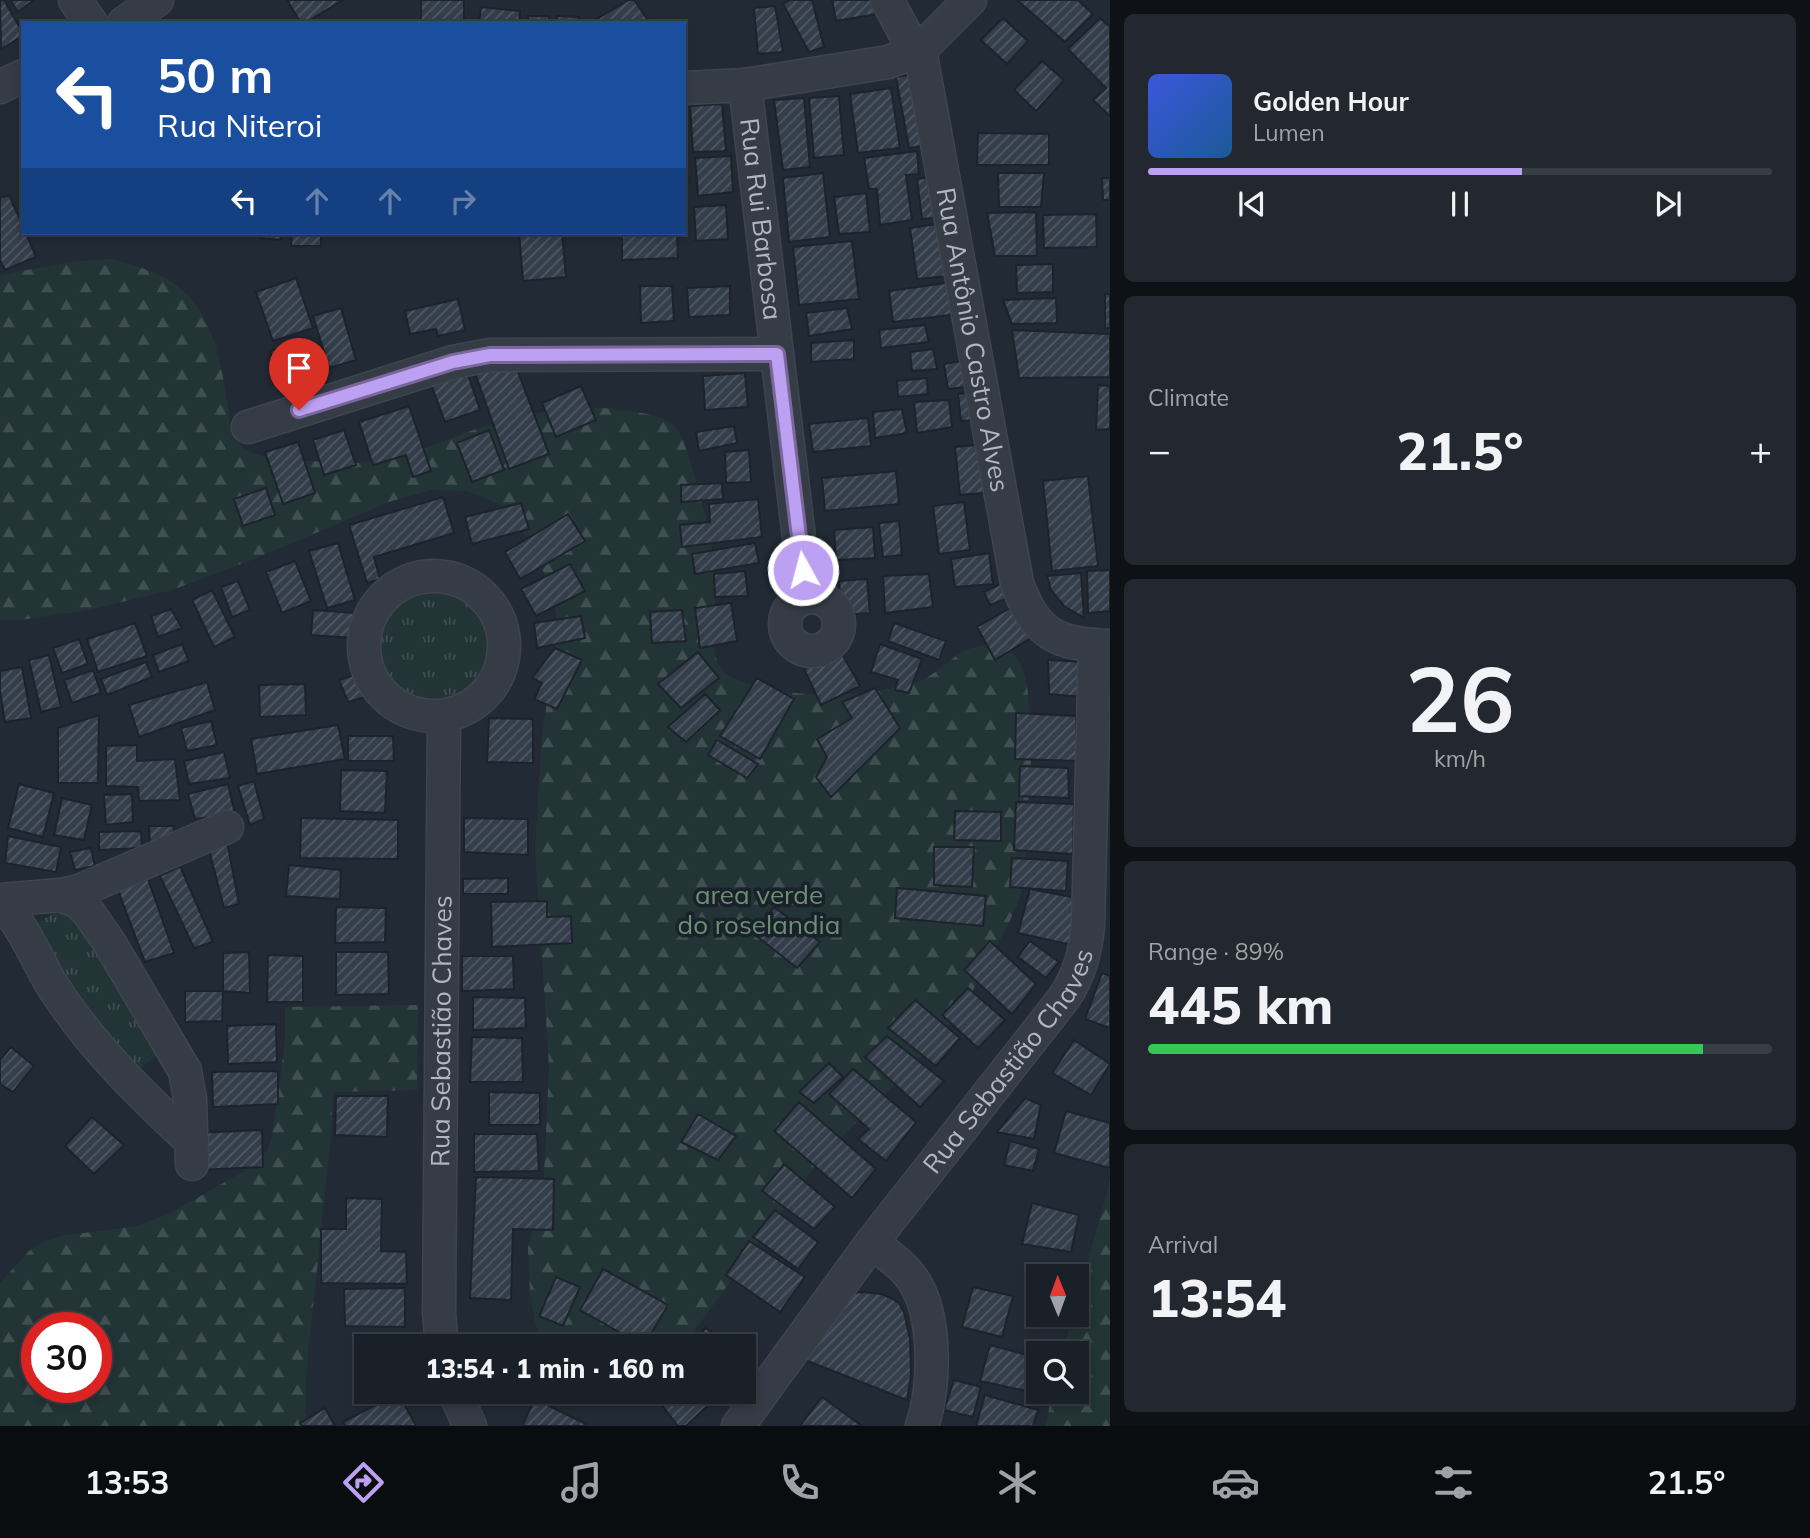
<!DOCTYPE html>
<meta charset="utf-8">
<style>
:root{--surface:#1a2028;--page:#232830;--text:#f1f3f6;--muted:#9fa3a8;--line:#383e45;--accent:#bca0f2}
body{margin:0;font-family:Mulish,sans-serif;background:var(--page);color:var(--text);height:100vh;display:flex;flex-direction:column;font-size:26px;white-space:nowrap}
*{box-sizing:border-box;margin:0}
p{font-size:23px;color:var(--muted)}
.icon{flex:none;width:38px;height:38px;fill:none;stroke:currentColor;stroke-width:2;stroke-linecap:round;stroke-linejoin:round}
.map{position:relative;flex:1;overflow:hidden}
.sheet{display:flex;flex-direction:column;gap:14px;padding:14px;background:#0e1216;width:700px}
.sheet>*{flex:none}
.top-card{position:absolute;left:21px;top:21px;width:665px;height:214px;border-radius:0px;box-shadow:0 4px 10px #0003,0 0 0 2px var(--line);background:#1a4fa0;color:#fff;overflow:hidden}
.needle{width:46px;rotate:359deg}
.buttons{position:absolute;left:1026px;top:1264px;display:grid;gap:14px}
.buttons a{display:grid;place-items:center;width:63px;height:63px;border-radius:0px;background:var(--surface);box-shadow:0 4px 10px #0003,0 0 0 2px var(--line);font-size:35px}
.speed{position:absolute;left:21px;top:1312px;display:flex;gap:14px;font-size:35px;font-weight:700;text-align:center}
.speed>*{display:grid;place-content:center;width:91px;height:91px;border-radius:50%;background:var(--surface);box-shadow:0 4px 10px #0003,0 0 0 2px var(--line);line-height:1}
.speed .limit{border:10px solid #d22;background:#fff;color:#111}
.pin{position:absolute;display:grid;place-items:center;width:60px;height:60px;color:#fff;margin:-72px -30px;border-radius:50% 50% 50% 0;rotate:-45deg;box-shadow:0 0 7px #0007}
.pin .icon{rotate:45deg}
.me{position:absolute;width:77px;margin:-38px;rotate:353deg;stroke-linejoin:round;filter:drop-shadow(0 0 5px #0008)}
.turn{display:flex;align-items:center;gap:24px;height:147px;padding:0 21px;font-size:32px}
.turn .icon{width:91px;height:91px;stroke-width:2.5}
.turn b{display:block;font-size:49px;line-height:60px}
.lanes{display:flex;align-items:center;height:66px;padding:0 21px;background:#0003;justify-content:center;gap:35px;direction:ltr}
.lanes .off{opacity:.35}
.big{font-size:52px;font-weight:800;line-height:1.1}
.sheet .card{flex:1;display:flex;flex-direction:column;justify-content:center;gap:10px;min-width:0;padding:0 24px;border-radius:10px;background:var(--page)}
.sheet .dial{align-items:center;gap:0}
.dial b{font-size:91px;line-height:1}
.song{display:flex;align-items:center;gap:21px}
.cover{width:84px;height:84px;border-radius:10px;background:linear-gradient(135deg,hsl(230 70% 55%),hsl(210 70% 35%))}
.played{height:7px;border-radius:4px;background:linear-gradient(90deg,var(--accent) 60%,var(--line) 60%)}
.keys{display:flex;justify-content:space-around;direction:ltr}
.heat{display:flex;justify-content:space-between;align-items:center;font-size:38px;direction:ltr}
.charge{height:10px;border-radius:5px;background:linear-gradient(90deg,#34c759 89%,var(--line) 0)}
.trip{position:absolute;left:354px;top:1334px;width:402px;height:70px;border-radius:0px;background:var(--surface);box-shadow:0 4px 10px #0003,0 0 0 2px var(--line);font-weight:800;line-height:70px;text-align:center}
.tab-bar{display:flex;height:112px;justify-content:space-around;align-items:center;background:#0a0d10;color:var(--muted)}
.tab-bar .icon{width:49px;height:49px}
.tab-bar .on{color:var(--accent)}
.tab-bar b{font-size:32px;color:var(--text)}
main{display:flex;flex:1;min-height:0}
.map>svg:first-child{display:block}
.forest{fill:url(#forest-firs);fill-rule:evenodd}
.park{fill:url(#park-tufts)}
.building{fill:url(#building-hatch);stroke:#1c232c;stroke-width:2}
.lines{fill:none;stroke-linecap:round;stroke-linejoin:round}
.minor-casing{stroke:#3e454f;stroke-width:35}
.minor{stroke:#353c45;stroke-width:32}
.route-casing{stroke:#7a689d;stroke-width:18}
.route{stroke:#bca0f2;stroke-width:12}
.labels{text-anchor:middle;stroke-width:7;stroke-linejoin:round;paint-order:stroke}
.street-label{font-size:26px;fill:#afb7c2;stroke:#1a212a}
.park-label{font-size:26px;fill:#699072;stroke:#1a212a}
</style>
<main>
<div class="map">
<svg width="1110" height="1426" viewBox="0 0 1110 1426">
<defs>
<pattern id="forest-firs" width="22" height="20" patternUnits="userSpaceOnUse" patternTransform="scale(1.75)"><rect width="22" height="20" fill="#233436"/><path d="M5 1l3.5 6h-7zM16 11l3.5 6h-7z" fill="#404f51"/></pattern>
<pattern id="park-tufts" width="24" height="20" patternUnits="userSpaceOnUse" patternTransform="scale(1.75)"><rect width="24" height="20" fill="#233436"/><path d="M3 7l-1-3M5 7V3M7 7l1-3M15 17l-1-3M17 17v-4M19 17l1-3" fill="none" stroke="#404f51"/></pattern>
<pattern id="building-hatch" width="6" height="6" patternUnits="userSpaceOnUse" patternTransform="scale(1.75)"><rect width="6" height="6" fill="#343e4b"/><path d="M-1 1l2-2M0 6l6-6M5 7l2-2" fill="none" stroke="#4f5863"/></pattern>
</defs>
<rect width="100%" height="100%" fill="#222a35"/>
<path class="forest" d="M113,259c20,6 42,12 60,24 49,34 49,99 60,151 12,23 32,23 55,25 41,4 81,8 120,-5 37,-12 70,-28 108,-37 37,-8 82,-13 120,-5 12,2 29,5 38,13 13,11 35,103 38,123 2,15 3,32 3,48 0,21 -6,44 2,65 4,10 13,16 23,20 50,16 101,18 152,7 10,-2 22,-4 31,-8 25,-13 38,-38 71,-34 32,4 33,39 36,64 4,32 0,65 -2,97 -2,26 0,55 -6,81 -4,20 -16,40 -26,59 -11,22 -21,43 -36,63 -41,57 -97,101 -143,154l-134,182h-139l-9,-24 -5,-27 -2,-47 16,-71 5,-111 -14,-218 7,-113 16,-104 -3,-25 -16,-47 -12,-22 -24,-31 -35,-15 -37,-1 -39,11 -143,60 -77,29 -88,21 -64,9h-20v-345l78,-14z
M418,1005l-1,85 -84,2 -2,43 -25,240v51h-306v-143l29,-32 14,-9 18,-6 76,-10 34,-13 73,-42 23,-20 5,-14 13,-95v-35zM37,1328h59v60h-59z
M1110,1182v244h-64l6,-35h24v-38h-13l10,-39h3v-11z"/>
<path class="park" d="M371 648a63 63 0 1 1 126 0a63 63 0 1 1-126 0Z
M74,902l94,145 -38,29 -102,-148z"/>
<path class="building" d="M0,0h4l19,33v3l-22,13z
M10,0h24l-16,12z
M287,0h56l-38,23h-4z
M421,0h43v23h-43z
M629,0h5l16,23h-54l-1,-3z
M790,0h22l12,47 -15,5 -26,-48z
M832,0h42l3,14 -41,7z
M1017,0h61l15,14 -28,28z
M775,6l8,46 -25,2 -4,-46z
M481,7l39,4 -1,12h-40z
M528,16h21v7h-21z
M557,16l22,1v6h-22z
M1003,18l25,23 -21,23 -26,-24z
M1100,18l10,9v89l-17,-16 13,-12 -38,-39z
M1042,61l22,19 -28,31 -22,-21z
M918,74l11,71 -20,3 -13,-71z
M891,88l9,60 -42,5 -8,-59z
M839,96l5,59 -30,3 -5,-60z
M804,98l6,69 -27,3 -9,-70z
M722,104l4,47 -33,1 -3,-46z
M978,133l71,1v31h-72z
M917,151l2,23 -13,1 6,45 -32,5 -3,-36h-8l-5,-31z
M731,156l2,36 -35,4 -3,-38z
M823,173l7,64 -41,5 -6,-64z
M998,173h46l-3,34h-42z
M938,176l6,41 -22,2 -5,-40z
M1102,178h8v22h-7z
M866,193l4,39 -31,2 -5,-37z
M9,195l14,31v7h3l10,24 -31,13 -5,-10v-62z
M726,205l2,34 -32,2 -2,-34z
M1036,212l1,44h-42l-8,-43z
M1096,214l1,33 -53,1 -1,-33z
M943,223l7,53 -33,3 -7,-51z
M260,233h22l-1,7 -21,-2z
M292,233h29v13h-30z
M519,233h43l4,44 -43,4z
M622,233h55l1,25 -56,2z
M852,241l7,58 -60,6 -6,-58z
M1053,264v28l-36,1 -1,-28z
M296,278l17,50 -40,13 -17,-49z
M953,282l5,32 -65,8 -4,-31z
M640,286h32l2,35 -33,2z
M730,286v29l-41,2 -2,-29z
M1105,294h5v34h-5z
M1056,298l1,25 -45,1 -9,-24z
M458,299l7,31 -27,6 -2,-7 -26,5 -5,-23z
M341,308l15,52 -27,8 -16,-52z
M847,308l5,21 -43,7 -3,-23z
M925,325l4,17 -48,6 -2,-18z
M1012,330l98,4v43l-91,1z
M854,340v19l-43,3v-19z
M290,344l13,37 -21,7 -12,-37z
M933,349l4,20 -25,2 -2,-19z
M512,356l37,98 -40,15 -35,-99z
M972,359l3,27 -27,3 -4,-25z
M467,372l13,38 -35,12 -14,-38z
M745,373l3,34 -43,3 -2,-34z
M927,378l1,16 -30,3 -1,-16z
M1098,385l12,1v43l-14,1z
M581,386l15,34 -40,17 -14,-34z
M976,392l3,28 -18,1 -3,-27z
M949,400l3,27 -35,6 -3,-31z
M409,406l22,65 -18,6 -7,-22 -33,10 -14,-43z
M902,409l5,24 -32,5 -2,-26z
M868,418l3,28 -58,6 -4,-28z
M734,426l3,17 -38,8 -3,-19z
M344,430l12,35 -32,10 -11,-35z
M489,430l15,40 -32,12 -15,-39z
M298,442l17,51 -32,11 -18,-52z
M987,444l5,48 -32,3 -5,-48z
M749,450l2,32 -25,1 -1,-31z
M896,471l3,33 -74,7 -3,-33z
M1088,476l10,90 -46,5 -9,-90z
M722,483l1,16 -42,3v-17z
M266,488l9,27 -32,11 -9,-27z
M443,497l11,36 -80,24 6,22 -13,4 -18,-58z
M758,499l4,38 -80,10 -2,-22 30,-3 -1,-18z
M964,502l6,48 -31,4 -6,-48z
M521,503l8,26 -57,15 -7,-27z
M568,514l17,27 -65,38 -15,-27z
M899,521l3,34 -19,2 -4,-34z
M873,527l2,31 -39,2 -2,-30z
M338,543l17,57 -28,8 -18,-57z
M755,543l4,20 -64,11 -3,-20z
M989,553l4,31 -38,3 -4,-28z
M295,561l16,40 -29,12 -16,-41z
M570,564l15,27 -49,25 -15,-27z
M1110,570v41l-22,2 -1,-42z
M745,571l3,25 -33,1 -1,-23z
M1081,573l3,45 -20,-12 -13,-16 -4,-14z
M929,574l4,33 -48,6 -2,-37z
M867,579l3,34 -28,2 -3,-34z
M238,581l12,29 -18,7 -11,-30z
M1002,583l6,15 -18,7 -6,-13z
M212,590l23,47 -21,10 -22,-47z
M731,603l6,38 -37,7 -5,-40z
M1012,607l19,31 -36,22 -18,-33z
M171,609l11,19 -24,9 -7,-21z
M313,610l42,3 -1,25 -43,-3z
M682,610l4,31 -34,2 -2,-31z
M581,616l4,22 -48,10 -3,-25z
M135,623l12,33 -49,16 -11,-33z
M894,623l52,18 -7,19 -51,-19z
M79,639l9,25 -26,9 -9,-25z
M182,644l7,17 -30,11 -6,-17z
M880,644l42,15 -13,34 -14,-3 3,-10 -27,-8z
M555,648l27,12 -25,49 -23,-10 8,-16 -10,-5z
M698,652l21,26 -38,30 -23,-24z
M841,652l19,34 -39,19 -17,-36z
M49,655l12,52 -20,5 -12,-52z
M1048,660l37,2 -1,35 -35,-3z
M146,662l6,15 -45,18 -6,-16z
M22,667l9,51 -26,4 -5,-31v-20z
M93,670l8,23 -29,10 -8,-23z
M360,673l8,23 -20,6 -9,-22z
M757,678l37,21 -34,60 -40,-23z
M207,682l8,28 -76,27 -10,-32z
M305,684l1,31 -46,2 -1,-32z
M875,688l25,40 -69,69 -15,-20 11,-20 -10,-18 35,-21 -10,-16z
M705,694l15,16 -34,32 -18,-15z
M1016,713l60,3 1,45 -62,-2z
M99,715l-1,68h-40v-55z
M489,718l44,1v44l-46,-1z
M211,721l6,24 -30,6 -6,-23z
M338,725l7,34 -88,15 -6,-35z
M348,736h45l1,25h-46z
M717,740l41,24 -11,14 -39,-23z
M137,745v16l38,-2 5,41 -41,1 -1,-14 -32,-1v-40z
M224,752l6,26 -41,6 -5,-23z
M1020,766l48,2 1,30 -50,-2z
M341,770l46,1 -2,42 -45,-2z
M254,781l10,38 -14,6 -12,-39z
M19,784l35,9 -11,44 -35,-9z
M228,784l7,30 -40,5 -7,-25z
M132,794l1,28 -27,3 -2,-30z
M62,798l30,7 -8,35 -30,-5z
M1016,802l58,2 -1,50 -59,-4z
M955,811l46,1v29l-47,-1z
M301,818l97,2v39l-98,-1z
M464,818l64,1v36l-64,-3z
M149,826h25v15l-24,3z
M141,831l1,17 -43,2v-18z
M8,836l53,11 -5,25 -51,-9z
M227,841l12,63 -15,4 -16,-62z
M934,847h40l-2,40 -38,-2z
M91,848l4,18 -20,4 -5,-18z
M1012,858l56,3 -2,30 -56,-4z
M289,865l52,5 -1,29 -54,-3z
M180,866l33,76 -19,6 -34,-72z
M508,878v16h-45v-15z
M148,879l26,74 -29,9 -27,-72z
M897,888l89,8 -3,30 -88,-8z
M1030,889l52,10 -10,46 -54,-12z
M547,901v16l24,-1 1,27 -80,4 -1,-45z
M336,907l50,1 -1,34 -50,1z
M774,907l46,35 -23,26 -43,-34z
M990,941l46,43 -24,30 -48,-44z
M1030,941l29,21 -13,16 -28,-21z
M249,952l1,41 -27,-2v-38z
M336,952h52l1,42 -53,1z
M268,955l35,1v46h-36z
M462,956h51l1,33 -52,2z
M1102,973l8,3v52l-25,-9z
M968,988l37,32 -27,28 -36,-33z
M185,991h38l-1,30 -37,1z
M473,997l52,1 1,30 -53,2z
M915,1000l45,38 -24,28 -48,-38z
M276,1024l1,38 -49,2 -1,-38z
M887,1036l57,45 -24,26 -55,-50z
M472,1037l50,1 1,44h-53z
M1074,1040l36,24 -19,31 -39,-22z
M11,1047l23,19 -21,26 -13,-8v-24z
M829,1063l14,14 -29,26 -15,-11z
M853,1069l63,53 -30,39 -28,-22 11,-10 -40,-35z
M278,1071v33l-65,3 -1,-35z
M489,1092l51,1v32h-51z
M336,1096h52l-1,41 -52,-2z
M1025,1098l16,7 -7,34 -37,-7z
M799,1102l77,67 -24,29 -78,-67z
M1066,1111l44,12v45l-56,-15z
M698,1114l38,22 -18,24 -37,-18z
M92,1117l32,28 -30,29 -29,-28z
M262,1130l1,37 -65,3 -2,-37z
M474,1134h63l2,37 -65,1z
M1010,1141l29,8 -6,22 -29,-6z
M784,1164l51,43 -21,22 -52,-38z
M476,1177l78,2 -1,51 -40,-1 -2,71 -41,-2z
M346,1198l36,1 -1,52 25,1 1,32 -86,-1v-54h25z
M1032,1203l47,12 -8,37 -49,-8z
M775,1210l43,32 -20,27 -45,-32z
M749,1241l56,36 -25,35 -54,-37z
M603,1269l65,36 -24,41 -64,-36z
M556,1277l24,10 -17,39 -24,-10z
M973,1287l40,9 -11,41 -40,-10z
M405,1288v39l-60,-1 -1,-37z
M862,1292l19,2 10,4 8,5 5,9 6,27 1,36 -4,25 -102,-40 48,-67z
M705,1328l30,18h-40z
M353,1333h48v13h-35v31h-13z
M990,1345l48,13v33h3l-1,3 -60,-13z
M954,1380l27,7 -8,30 -29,-7z
M651,1391h68l2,2 -35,33h-8z
M398,1393l18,33h-71l-2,-4z
M985,1395l53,15 -5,16h-57z
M822,1397l40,29h-62z
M535,1399l51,25 -1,2h-63z
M325,1408l10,18h-33l-2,-3z"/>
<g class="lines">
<g class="minor-casing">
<g id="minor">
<path d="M75,0l16,23"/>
<path id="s1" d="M887,0l20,37 13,13 97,533c18,51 40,62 93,63"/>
<path d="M124,23l33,-23"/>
<path id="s2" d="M745,85l61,512"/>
<path d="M0,87l23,-11"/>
<path d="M684,88l61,-3 143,-23 32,-12 50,-50"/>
<path d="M248,427l205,-65 37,-7 287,-1"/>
<circle cx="434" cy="646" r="70"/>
<circle cx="812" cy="624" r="27"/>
<path d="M61,895l17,7 10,10 21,30 76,129 5,28 2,65"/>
<path d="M0,900l61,-5 18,-4 148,-64"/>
<path d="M0,905c18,8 40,61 52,80 38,60 88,109 140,157"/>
<path d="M872,1242c14,12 33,24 43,41 22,36 20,105 7,143"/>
<path id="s3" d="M442,1346l-3,-33 5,-597"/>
<path d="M454,1391l16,35"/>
<path id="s4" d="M738,1426l134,-184 192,-244c15,-23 21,-44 24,-71l7,-282"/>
</g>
</g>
<use href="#minor" class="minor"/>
</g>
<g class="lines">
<g class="route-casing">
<path id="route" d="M299,410l154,-48 37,-7 287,-1 26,216"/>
</g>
<use href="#route" class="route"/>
</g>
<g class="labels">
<g class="street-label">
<text dy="9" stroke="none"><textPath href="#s2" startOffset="135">Rua Rui Barbosa</textPath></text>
<text dy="9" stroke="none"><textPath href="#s1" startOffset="355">Rua Antônio Castro Alves</textPath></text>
<text dy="9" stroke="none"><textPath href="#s3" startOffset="315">Rua Sebastião Chaves</textPath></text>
<text dy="9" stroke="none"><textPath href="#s4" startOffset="455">Rua Sebastião Chaves</textPath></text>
</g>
<g class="park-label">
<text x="759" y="904">area verde<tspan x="759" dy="30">do roselandia</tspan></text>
</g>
</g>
</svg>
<div class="buttons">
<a><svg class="needle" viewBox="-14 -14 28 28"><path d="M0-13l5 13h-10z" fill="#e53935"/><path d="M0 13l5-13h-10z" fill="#9fa3a8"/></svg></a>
<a><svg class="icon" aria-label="search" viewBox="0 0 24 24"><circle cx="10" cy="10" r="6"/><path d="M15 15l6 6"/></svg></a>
</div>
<div class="speed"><div class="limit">30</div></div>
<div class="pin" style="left:299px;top:410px;background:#d93025"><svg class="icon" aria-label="arrive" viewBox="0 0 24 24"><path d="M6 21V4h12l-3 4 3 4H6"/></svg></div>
<svg class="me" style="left:803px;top:570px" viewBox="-20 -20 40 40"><circle r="17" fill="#bca0f2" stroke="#fff" stroke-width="3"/><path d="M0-11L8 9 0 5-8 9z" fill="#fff"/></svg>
<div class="trip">13:54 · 1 min · 160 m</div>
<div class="top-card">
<div class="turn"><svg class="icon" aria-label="left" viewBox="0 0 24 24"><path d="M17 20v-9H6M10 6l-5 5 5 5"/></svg><div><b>50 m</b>Rua Niteroi</div></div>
<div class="lanes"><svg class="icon" aria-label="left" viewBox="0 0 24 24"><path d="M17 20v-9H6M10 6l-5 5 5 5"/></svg><svg class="icon off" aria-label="ahead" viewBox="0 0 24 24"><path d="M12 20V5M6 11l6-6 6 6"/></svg><svg class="icon off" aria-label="ahead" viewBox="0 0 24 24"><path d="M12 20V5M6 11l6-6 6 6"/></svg><svg class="icon off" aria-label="right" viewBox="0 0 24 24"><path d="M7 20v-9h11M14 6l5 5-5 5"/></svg></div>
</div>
</div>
<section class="sheet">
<div class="card">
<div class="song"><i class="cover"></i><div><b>Golden Hour</b><p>Lumen</p></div></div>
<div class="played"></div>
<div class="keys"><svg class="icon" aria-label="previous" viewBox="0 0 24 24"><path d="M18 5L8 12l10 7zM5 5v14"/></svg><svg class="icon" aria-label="pause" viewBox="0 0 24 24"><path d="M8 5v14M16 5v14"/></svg><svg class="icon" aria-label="next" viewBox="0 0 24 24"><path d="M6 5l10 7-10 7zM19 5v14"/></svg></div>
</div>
<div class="card"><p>Climate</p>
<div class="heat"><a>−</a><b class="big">21.5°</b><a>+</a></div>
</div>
<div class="card dial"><b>26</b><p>km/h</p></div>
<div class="card"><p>Range · 89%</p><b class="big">445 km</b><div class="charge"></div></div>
<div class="card"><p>Arrival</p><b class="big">13:54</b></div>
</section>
</main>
<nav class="tab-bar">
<b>13:53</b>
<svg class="icon on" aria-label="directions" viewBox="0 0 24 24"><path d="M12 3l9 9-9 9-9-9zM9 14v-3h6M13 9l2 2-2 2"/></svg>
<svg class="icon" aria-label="music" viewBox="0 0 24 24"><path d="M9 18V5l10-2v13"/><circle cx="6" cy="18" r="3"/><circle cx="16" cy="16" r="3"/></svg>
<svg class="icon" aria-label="phone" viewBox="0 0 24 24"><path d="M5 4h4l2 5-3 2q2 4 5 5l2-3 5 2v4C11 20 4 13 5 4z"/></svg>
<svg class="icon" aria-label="climate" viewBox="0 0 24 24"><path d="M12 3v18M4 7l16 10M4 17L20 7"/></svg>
<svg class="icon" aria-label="car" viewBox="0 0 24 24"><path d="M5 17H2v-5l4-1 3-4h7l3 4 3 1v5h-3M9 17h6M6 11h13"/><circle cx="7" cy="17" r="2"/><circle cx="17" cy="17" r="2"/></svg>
<svg class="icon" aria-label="filters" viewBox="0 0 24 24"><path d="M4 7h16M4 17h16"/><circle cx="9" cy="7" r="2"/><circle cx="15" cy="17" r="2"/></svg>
<b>21.5°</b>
</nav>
